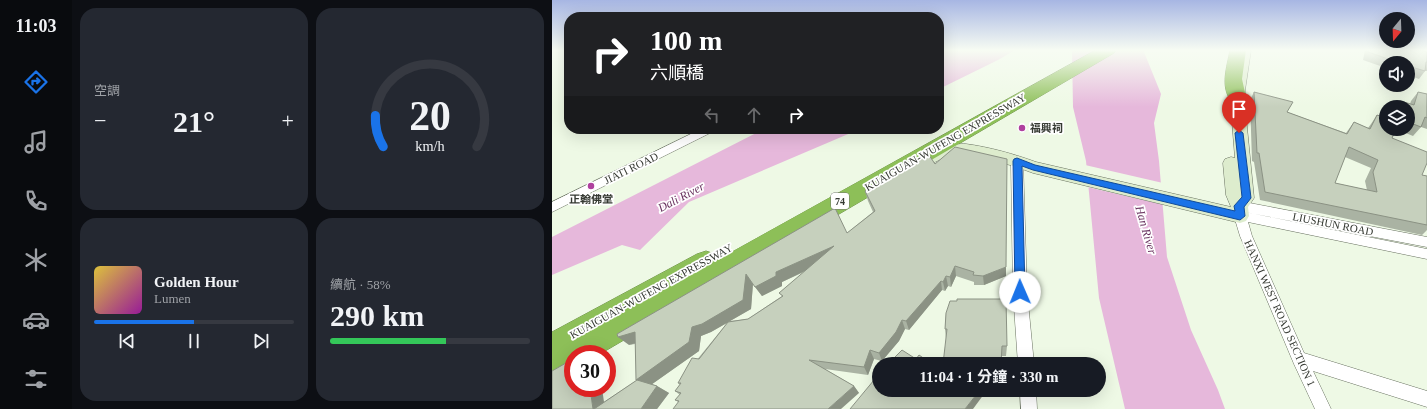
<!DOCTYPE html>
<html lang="zh-TW">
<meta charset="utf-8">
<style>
:root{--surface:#171b24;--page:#242831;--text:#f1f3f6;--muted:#9ea1a6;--line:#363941;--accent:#1a73e8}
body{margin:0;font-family:"Times New Roman","Noto Sans TC",serif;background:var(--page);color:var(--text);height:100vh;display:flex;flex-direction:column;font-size:15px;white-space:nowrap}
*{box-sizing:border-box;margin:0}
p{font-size:13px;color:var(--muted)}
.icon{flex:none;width:22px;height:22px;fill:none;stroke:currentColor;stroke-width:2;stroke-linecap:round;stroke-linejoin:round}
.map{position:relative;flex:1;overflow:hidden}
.drawer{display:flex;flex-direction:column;gap:8px;padding:8px;background:#0d0f14;width:480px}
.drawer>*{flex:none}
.banner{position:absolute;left:12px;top:12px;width:380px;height:122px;border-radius:16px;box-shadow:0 4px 16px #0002;background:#202124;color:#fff;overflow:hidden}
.needle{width:26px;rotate:199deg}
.buttons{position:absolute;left:827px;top:12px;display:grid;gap:8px}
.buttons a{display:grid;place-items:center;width:36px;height:36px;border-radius:50%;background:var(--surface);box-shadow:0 4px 16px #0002;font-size:20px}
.speed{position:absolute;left:12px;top:345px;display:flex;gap:8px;font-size:20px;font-weight:700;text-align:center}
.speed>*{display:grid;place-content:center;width:52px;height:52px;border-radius:50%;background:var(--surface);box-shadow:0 4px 16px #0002;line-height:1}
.speed .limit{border:6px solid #d22;background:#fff;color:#111}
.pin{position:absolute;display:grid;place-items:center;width:34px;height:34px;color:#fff;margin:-41px -17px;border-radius:50% 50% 50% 0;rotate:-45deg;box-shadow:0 0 4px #0007}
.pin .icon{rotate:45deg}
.me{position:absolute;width:44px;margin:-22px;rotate:359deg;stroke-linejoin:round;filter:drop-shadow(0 0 3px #0008)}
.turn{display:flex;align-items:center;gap:14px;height:84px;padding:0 20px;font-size:18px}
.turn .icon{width:52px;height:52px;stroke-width:2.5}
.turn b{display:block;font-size:28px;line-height:34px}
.lanes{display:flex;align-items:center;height:38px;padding:0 20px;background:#0003;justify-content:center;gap:20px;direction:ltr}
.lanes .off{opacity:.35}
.big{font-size:30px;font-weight:700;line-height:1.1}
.drawer .tile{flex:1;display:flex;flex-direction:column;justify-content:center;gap:6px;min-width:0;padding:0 14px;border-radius:16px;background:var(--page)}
.drawer .dial{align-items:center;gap:0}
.dial svg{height:104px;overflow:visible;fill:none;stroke:var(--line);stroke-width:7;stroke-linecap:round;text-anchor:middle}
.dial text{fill:var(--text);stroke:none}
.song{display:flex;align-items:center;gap:12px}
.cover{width:48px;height:48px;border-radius:6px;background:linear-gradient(135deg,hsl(50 70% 55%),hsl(300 70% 35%))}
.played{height:4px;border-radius:2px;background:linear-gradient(90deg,var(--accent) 50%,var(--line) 50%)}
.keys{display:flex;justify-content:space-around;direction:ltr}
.heat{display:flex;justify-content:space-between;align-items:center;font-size:22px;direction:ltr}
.charge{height:6px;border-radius:3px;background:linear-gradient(90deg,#34c759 58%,var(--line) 0)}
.drawer .tiles{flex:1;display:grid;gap:8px;grid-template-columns:repeat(2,1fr)}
.trip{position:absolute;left:320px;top:357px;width:234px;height:40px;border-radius:20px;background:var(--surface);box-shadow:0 4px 16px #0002;font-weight:700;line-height:40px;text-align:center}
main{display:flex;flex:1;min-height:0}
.dock{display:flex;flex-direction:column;width:72px;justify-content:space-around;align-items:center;background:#090b0e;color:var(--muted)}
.dock .icon{width:28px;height:28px}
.dock .active{color:var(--accent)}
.dock b{font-size:18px;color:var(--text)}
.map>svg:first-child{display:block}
.water{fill:#e6b8db}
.pier{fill:#eef9e5}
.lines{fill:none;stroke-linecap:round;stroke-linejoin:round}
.street-casing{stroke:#697261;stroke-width:1}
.secondary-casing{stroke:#697261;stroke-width:1}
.highway-casing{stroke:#6e904b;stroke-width:1}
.street{fill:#fff;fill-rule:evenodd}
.secondary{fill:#ddeccd;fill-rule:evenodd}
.highway{fill:#8dbf58;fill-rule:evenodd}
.wall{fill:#aab3a3;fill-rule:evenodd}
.shaded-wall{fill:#8b9284}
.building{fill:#c6d0bd;stroke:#8b9284;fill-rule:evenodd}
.route{fill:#1a73e8;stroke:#114b97}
.poi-dot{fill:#af409e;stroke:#fff;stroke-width:1.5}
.labels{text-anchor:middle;stroke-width:3.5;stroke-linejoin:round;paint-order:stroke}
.shield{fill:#fff;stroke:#727470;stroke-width:1}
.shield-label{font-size:10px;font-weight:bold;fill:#353932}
.poi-label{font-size:11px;font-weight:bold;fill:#353932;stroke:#fff;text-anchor:start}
.street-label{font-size:11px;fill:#353932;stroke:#fff}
.water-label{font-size:12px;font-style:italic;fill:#68315e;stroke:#fff}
</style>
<main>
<nav class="dock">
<b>11:03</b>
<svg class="icon active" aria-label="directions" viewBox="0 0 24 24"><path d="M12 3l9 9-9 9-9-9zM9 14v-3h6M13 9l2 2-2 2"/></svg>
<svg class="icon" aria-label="music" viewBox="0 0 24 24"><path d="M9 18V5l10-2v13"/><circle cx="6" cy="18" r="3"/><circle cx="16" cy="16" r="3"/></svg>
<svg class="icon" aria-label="phone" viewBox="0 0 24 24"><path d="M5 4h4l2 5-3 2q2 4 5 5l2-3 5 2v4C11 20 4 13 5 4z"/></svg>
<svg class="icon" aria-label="climate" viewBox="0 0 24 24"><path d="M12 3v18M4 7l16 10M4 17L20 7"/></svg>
<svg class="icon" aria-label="car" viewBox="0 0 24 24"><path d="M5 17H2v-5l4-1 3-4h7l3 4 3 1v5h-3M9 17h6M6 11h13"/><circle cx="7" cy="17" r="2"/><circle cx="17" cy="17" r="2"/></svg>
<svg class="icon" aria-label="filters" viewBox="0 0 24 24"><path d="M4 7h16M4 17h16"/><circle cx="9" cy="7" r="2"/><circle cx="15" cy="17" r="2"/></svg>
</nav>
<section class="drawer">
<div class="tiles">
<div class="tile"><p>空調</p>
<div class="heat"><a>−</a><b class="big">21°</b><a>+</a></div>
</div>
<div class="tile dial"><svg viewBox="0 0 100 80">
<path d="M14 69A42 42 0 1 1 86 69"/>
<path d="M14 69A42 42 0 0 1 8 45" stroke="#1a73e8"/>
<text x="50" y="56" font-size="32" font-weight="700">20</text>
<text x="50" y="72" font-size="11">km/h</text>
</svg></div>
<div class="tile">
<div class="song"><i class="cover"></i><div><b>Golden Hour</b><p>Lumen</p></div></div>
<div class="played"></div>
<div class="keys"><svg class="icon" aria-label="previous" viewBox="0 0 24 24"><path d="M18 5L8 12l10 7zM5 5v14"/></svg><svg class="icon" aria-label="pause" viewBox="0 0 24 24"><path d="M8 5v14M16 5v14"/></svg><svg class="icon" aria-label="next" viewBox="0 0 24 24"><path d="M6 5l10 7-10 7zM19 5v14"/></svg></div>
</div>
<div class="tile"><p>續航 · 58%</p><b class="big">290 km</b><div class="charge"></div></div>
</div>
</section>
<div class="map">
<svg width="875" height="409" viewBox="0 0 875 409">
<rect width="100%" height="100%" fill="#eef9e5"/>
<path class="water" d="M387,50h76l-17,10 -59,29z
M520,50h73l-1,2 17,42 -7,29 5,38 8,96 24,73 27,60 7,19h-100l-26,-111 -13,-137 -13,-54z
M212,129h96l-171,73 -49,48 -18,-5 -70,30v-38z"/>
<path class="pier" d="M533,165l78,18 2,22 -78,-18z"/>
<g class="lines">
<g class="street-casing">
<path id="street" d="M149,129h14l-1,2 -162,81v-10z
M465,157l4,1 2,3 4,131 7,72h-16l-5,-72 -2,-131 2,-3z
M687,201l188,36v10l-188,-36 -4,-2 -2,-3 2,-3z
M688,211l187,38v10l-179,-37 4,14 52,117 123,38v16l-114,-36 18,38h-16l-21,-45 -54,-128 -6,-20 2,-3z
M468,390h16l1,19h-16z"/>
</g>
<g class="secondary-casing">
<path id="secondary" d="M687,50h12l-7,47 10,101 -6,9 1,9 -3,5 -6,2 -207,-50 -19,-7 -49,-12 -24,5 -18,9 -6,-2 -2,-4c7,-11 39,-19 51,-18 23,3 48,10 70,18l195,45 -5,-12 -3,-32 2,-4 6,-2 4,1 -5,-61z"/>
</g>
<g class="highway-casing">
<path id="highway" d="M544,50h20l-2,3 -514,301h-27v16l-21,11v-49l145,-78 9,-3 9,3 2,6z
M678,50h16l-4,29 4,18 -3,4 -6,2 -6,-2c-11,-15 -4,-34 -1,-51z"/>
</g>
<use href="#street" class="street"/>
<use href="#secondary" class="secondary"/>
<use href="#highway" class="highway"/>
</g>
<path class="wall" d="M813,50h54l8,2v19h-2l-6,8 -11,-4v-12h-22v5l-23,-8z
M702,92l33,20 59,21 8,-11 14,6 3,-4 6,-9 9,14h22v-22h-8l4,-5 6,2 1,-3 7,-9 9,2v35l-6,-2 -8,9 -17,-7 -4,9 30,37 5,1v54l-5,5 -162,-35 -6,-38 -2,-1 -2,-61zM793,157l26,11 -6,13 2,9 -32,-7z
M313,191l141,85 -22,9h-10v-3l-18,-6 -5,11 -3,-1 -3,5 -3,-1 -33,40 -4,-1 -6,12 -17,20 -8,-2 -6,16 -43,-6 29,17 5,7 -181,9 -3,-2 5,-5 -5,-4 5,-6 -2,-2 49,-60 -16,9 -10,4 -2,15 -47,33 5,2 12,7 -12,16h-105l52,-7 33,-22 -2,-36 -6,1 218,-112 26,-21 -5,-11zM252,272l-25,21 3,3 -34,23 -18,2 21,-12 2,-25 9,12 20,-10v-4z
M394,313l61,33 -1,10h-5l-55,-17 -1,-10z"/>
<path class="shaded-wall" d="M282,246l4,9 -56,27v4l-20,10 -7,-9 21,-15z
M403,266l1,10 -5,11 -1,-10z
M454,267v9l-22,9 -1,-9z
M194,274l7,9 -2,26 -40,23 -10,4 -2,15 -51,36 -12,-7 56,-53z
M394,276l2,10 -3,5 -2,-9z
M389,281l1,9 -33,40 -3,-9z
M350,320l3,9 -6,12 -17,20 -3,-8z
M83,332l11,8 -17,5 -11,-8z
M318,350l4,9 -6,16 -4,-8z
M105,386l12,7 -12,16h-16z
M302,386l5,7 -18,16h-13z
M38,388h12l3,21h-12z
M428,390h7l-14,19h-8z"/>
<path class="building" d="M816,50h51l8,2v10h-1l-1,9 -17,-5v-3h-8l-32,-11z
M702,92l39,10 -6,10 60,22 7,-12 16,7 7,-14 9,3v11h10l-4,9 35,14v11l-5,12 5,1v49l-162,-33 -6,-39h-2zM797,147l29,13 -5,12 4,20 -42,-9z
M866,92l9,2v24l-2,-1 -4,10 -13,-5v-15h-5l1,-5 10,3z
M403,147l52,12 -1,108 -23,9 -10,-1 1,-3 -19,-6 -5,11 -4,-1 -3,6 -2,-1 -35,40 -4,-1 -6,12 -17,21 -9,-3 -6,17 -55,-7 45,26 -26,23h-155l6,-8 -4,-1 6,-7 -6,-2 6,-8h-3l14,-25 7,1 29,-37 20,-3 35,-23 -4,-3 55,-47 -58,26v4l-21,11 -9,-13 -3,26 -41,24 -10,3 -3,15 -53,38 -1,-48 -17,5 -1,-3 218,-126 12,25 28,-22 -10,-20 56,-32 8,-4 6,9z
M405,299h49l1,47h-5l-1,18h-58l4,-35h-2l1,-16 4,-12h7z
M350,350l14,9 3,-4 13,9h-44z
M21,359v29h17l3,21h-41v-38z
M327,374v16h101l-15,19h-115z
M85,380l20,6 -16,23h-47z"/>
<linearGradient id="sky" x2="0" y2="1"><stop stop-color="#a7b6e3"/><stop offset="0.47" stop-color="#f7fcf3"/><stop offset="1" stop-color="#f7fcf3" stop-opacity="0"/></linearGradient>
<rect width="875" height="107" fill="url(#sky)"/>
<path class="route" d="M687,130l4,3 8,65 -7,9 1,9 -5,4 -207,-50 -11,-4 3,126 -1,3 -4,2 -4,-2 -1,-3 -2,-131 1,-2 3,-1 18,7 200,46 -1,-5 8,-9 -7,-64z"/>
<g class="poi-dot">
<circle cx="470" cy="128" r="4"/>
<circle cx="39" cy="186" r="4"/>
</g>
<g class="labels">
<rect class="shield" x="279" y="193" width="18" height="16" rx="3"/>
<g class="shield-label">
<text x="288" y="205">74</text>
</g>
<g class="poi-label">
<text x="478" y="132">福興祠</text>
<text x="39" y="203" text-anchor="middle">正翰佛堂</text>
</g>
<g class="street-label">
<text transform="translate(393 142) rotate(-30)" y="4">KUAIGUAN-WUFENG EXPRESSWAY</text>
<text transform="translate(79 168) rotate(-26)" y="4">JIATI ROAD</text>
<text transform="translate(781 224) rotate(11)" y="4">LIUSHUN ROAD</text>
<text transform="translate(99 291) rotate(-29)" y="4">KUAIGUAN-WUFENG EXPRESSWAY</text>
<text transform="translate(728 313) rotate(66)" y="4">HANXI WEST ROAD SECTION 1</text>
</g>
<g class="water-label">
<text transform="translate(129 197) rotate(-28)" y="4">Dali River</text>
<text transform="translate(594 230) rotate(74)" y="4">Han River</text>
</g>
</g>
</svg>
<div class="buttons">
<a><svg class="needle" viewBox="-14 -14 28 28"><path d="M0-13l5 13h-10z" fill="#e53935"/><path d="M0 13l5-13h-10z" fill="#9ea1a6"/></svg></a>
<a><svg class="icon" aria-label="sound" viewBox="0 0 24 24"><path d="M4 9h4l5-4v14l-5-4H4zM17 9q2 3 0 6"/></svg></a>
<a><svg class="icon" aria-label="layers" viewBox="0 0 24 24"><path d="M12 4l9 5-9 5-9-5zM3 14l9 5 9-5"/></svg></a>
</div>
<div class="speed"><div class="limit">30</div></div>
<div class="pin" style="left:687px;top:133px;background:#d93025"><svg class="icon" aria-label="arrive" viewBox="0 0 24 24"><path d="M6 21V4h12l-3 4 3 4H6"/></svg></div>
<svg class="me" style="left:468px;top:292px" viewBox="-20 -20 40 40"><circle r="19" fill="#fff"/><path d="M0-13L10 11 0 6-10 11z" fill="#1a73e8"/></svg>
<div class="trip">11:04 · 1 分鐘 · 330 m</div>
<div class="banner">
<div class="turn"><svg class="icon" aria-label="right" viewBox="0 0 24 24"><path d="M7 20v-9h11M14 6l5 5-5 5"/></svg><div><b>100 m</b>六順橋</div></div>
<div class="lanes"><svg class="icon off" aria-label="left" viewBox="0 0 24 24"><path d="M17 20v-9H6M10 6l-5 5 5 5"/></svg><svg class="icon off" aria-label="ahead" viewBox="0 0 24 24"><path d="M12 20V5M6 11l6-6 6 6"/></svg><svg class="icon" aria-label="right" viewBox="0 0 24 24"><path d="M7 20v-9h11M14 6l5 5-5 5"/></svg></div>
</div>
</div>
</main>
